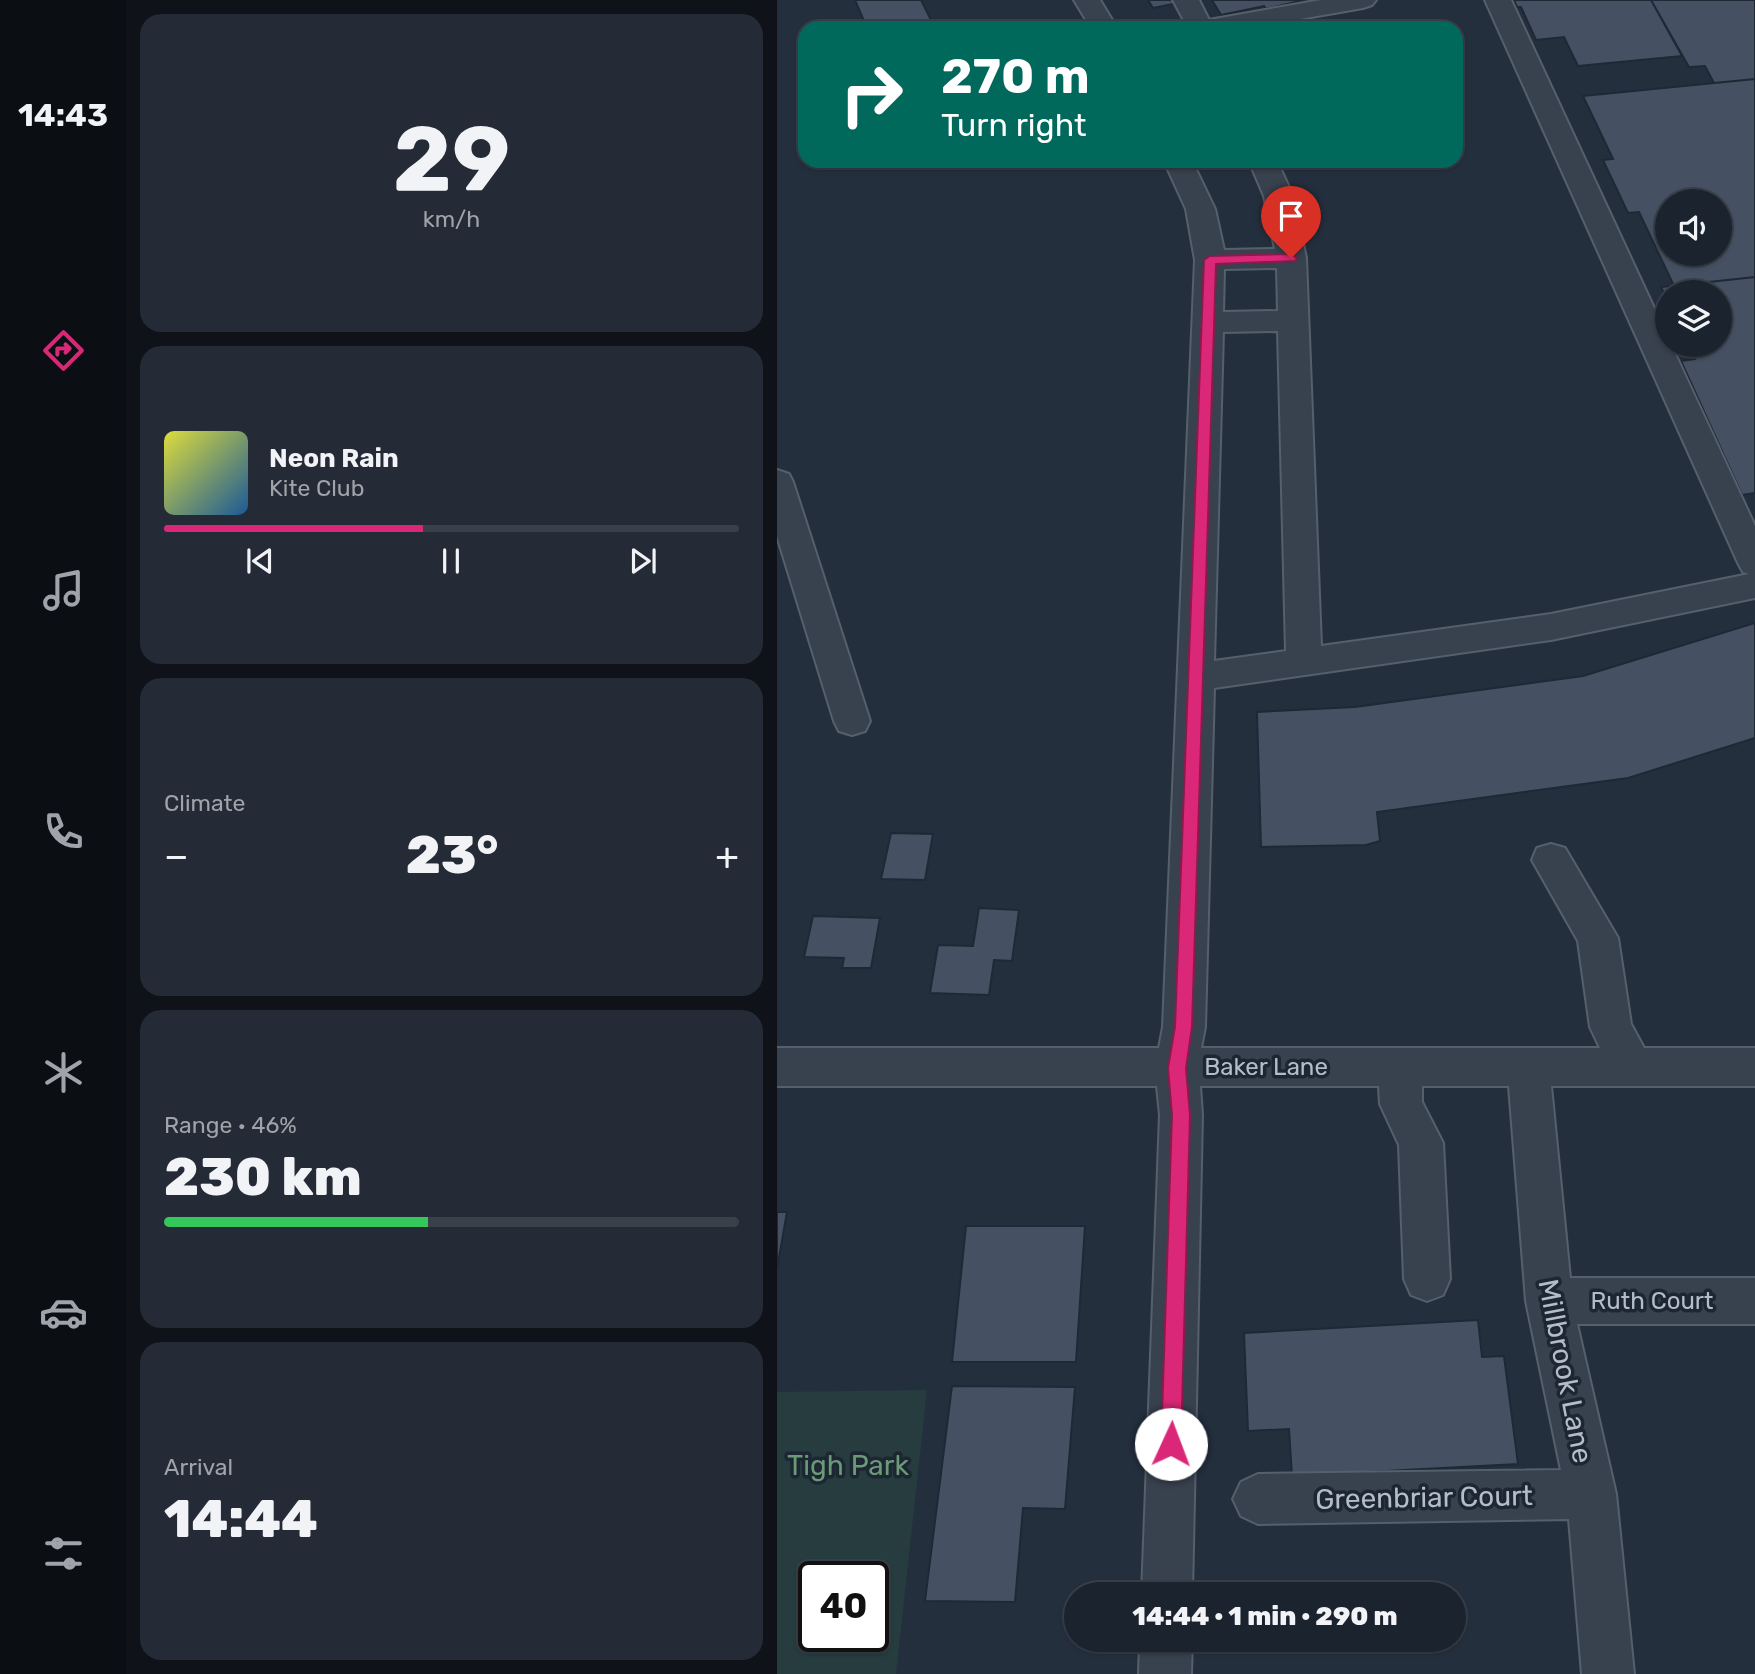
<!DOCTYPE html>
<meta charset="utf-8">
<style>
:root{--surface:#1b232e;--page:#242b36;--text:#f1f3f6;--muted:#a0a4aa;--line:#39404a;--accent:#db2777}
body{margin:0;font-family:Rubik,sans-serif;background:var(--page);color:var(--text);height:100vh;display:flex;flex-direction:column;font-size:26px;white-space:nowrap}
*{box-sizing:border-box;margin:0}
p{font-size:23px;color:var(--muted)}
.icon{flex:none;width:38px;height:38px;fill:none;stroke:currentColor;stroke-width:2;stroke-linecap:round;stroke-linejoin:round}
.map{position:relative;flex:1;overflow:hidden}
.panel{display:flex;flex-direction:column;gap:14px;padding:14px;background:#0f1319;width:651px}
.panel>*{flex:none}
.hud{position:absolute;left:21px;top:21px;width:665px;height:147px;border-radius:21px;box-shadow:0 2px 5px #0004,0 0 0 2px var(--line);background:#00695c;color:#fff;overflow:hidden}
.buttons{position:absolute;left:878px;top:189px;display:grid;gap:14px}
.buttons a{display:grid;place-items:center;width:77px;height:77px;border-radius:50%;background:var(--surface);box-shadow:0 2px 5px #0004,0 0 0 2px var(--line);font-size:35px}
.speed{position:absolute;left:21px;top:1561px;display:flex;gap:14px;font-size:35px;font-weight:700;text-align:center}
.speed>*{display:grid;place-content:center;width:91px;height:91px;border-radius:50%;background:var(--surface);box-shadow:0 2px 5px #0004,0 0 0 2px var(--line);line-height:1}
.speed .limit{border:4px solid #111;border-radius:10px;background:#fff;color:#111}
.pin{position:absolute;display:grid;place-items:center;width:60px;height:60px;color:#fff;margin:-72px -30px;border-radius:50% 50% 50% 0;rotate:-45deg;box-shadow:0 0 7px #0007}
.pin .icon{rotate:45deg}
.me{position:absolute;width:77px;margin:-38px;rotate:2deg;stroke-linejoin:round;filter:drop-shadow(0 0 5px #0008)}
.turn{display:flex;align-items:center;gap:24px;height:147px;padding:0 28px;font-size:32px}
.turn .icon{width:91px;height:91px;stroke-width:2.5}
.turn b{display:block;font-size:49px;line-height:60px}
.big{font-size:52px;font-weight:800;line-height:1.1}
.panel .card{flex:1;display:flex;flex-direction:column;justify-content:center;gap:10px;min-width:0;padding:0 24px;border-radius:21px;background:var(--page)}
.panel .dial{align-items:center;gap:0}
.dial b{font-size:91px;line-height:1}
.song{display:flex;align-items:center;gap:21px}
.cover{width:84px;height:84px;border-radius:10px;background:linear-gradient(135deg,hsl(60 70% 55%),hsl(210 70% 35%))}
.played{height:7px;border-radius:4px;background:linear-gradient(90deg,var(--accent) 45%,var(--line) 45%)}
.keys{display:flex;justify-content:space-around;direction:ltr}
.heat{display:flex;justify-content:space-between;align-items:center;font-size:38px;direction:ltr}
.charge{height:10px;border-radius:5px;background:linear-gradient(90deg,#34c759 46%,var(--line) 0)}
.trip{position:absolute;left:287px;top:1582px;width:402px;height:70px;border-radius:35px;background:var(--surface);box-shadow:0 2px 5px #0004,0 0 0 2px var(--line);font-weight:800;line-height:70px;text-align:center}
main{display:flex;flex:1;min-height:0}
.tab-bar{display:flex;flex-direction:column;width:126px;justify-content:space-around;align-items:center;background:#0b0e12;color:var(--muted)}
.tab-bar .icon{width:49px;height:49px}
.tab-bar .current{color:var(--accent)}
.tab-bar b{font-size:32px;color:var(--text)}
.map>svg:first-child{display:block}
.green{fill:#263c3f;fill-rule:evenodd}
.building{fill:#455162;stroke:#1f2835;stroke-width:2;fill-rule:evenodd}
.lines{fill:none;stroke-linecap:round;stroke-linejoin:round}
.minor-casing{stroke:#565f6c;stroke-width:4}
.minor{fill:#38414e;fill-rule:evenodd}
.route{fill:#db2777;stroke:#8e194d;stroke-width:2}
.labels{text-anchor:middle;stroke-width:7;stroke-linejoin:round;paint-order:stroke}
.street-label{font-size:24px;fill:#b4bcc9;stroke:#1d2633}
.near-street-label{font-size:28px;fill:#b4bcc9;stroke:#1d2633}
.near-park-label{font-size:28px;fill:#6b9a76;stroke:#1d2633}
</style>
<main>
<nav class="tab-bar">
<b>14:43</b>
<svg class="icon current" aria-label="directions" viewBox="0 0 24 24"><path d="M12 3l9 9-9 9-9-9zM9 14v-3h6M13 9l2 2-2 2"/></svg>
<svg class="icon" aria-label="music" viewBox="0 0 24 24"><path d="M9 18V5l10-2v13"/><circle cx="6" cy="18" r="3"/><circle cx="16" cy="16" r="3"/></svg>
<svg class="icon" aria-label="phone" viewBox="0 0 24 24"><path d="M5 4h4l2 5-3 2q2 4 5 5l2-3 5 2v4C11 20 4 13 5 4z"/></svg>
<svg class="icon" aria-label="climate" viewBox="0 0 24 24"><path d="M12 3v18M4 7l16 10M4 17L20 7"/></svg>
<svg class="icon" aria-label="car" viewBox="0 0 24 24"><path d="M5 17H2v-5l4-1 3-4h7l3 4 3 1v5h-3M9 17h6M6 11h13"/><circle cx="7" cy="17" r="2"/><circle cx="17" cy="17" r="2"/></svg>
<svg class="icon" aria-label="filters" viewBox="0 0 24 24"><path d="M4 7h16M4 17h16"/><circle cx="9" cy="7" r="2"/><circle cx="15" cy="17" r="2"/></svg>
</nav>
<section class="panel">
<div class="card dial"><b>29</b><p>km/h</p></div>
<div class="card">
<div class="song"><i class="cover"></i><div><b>Neon Rain</b><p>Kite Club</p></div></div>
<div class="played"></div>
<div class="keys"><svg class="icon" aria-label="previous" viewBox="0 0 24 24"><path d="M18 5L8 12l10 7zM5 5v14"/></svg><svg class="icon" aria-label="pause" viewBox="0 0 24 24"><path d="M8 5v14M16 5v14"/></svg><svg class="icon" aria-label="next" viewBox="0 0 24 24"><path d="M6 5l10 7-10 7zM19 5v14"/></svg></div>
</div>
<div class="card"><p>Climate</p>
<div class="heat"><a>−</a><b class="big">23°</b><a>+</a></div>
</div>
<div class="card"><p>Range · 46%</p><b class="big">230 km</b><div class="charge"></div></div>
<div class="card"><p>Arrival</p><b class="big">14:44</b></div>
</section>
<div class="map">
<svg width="978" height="1674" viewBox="0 0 978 1674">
<rect width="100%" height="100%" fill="#242f3e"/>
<path class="green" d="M150,1390l-31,284h-119v-282zM37,1577h59v59h-59z"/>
<path class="building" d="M78,0h66l14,28h-68z
M371,0h45l-40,8z
M435,0h92l-38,9 -2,-3 -43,9z
M737,0h137l31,56 -104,10 -14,-29 -28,3 -15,-33h-4z
M874,0h104v79l-41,4 -9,-17 -16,1z
M978,79v198l-81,9 -35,-74 -11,1 -25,-53 10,-1 -30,-63zM891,201h52v53h-52z
M978,277v216l-13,2 -61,-134 14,-2 -7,-14h32v-53h-52v10l-7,-15z
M978,623v115l-127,40 -251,34 3,29 -14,4 -105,2 -4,-135 98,-5 228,-31z
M114,833l42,1 -8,46 -44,-1z
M202,908l40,2 -7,51 -18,-1 -5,35 -59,-2 8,-48 35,1z
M36,916l67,2 -9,50h-29l2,-10 -40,-1z
M0,1212h10l-10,57z
M189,1226h119l-9,136h-124z
M701,1320l4,37 22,-1 14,108 -226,12 -3,-47 -41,2 -4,-98z
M175,1386l123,1 -10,122 -42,-1 -8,94 -90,-1z"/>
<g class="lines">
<g class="minor-casing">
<path id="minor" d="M297,0h26l17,28h-26z
M396,0h26l10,20 112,-20h55l-4,5 -9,3 -114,20h-61z
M708,0h26l157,338v7h3l84,181v72l-204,42 -337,48 -9,339 -4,21h399l-10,-21 -12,-86 -46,-81 5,-12 14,-4 14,4 53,90 13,86 13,24h111v38h-204l19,192h185v46h-178l39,170 18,180h-52l-13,-155 -311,5 -17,-8 -8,-17 8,-17 17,-8 303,-4 -35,-169 -17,-215h-87v16l21,41 7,136 -7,16 -16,6 -16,-6 -7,-16 -5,-134 -19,-41 -1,-18h-179l2,29 -10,479h-50l18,-479 -3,-29h-380v-38h382l4,-21 32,-767 -9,-51 -22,-48h28l23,48 9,41 51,-1 -11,-53 -15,-35h28l16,35 13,62 15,388 230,-32 198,-40 -6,-2 -5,-9zM500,268l1,43 -55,1 1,-43zM501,331l8,320 -72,10 9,-329z
M0,470l12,4 4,8 77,239 -5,10 -13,4 -13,-4 -5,-10 -57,-185z
M363,1640h52l-1,34h-52z"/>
</g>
<use href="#minor" class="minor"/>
</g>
<path class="route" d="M514,254l6,4 -2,3 -79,3 -24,763 -6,41 4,47 -9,329 -3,7 -7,3 -7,-3 -3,-7 11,-329 -4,-47 7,-41 29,-767 6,-4z"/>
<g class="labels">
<g class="street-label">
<text x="489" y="1075">Baker Lane</text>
<text x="875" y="1309">Ruth Court</text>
</g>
<g class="near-street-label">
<text transform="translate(789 1371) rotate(79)" y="10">Millbrook Lane</text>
<text transform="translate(647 1497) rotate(-1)" y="10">Greenbriar Court</text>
</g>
<g class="near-park-label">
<text x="71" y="1475">Tigh Park</text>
</g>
</g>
</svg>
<div class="buttons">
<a><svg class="icon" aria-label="sound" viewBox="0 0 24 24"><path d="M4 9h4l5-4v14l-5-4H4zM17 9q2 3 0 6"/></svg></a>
<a><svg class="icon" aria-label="layers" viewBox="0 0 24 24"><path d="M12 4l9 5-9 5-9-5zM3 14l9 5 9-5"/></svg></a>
</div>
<div class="speed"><div class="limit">40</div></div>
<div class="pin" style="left:514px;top:258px;background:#d93025"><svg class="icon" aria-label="arrive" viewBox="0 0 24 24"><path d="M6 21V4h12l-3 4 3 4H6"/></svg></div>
<svg class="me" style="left:394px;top:1444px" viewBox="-20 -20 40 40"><circle r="19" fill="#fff"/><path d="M0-13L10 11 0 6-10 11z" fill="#db2777"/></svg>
<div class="trip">14:44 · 1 min · 290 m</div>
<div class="hud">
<div class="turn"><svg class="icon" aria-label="right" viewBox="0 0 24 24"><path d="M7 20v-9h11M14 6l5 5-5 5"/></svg><div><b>270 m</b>Turn right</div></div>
</div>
</div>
</main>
